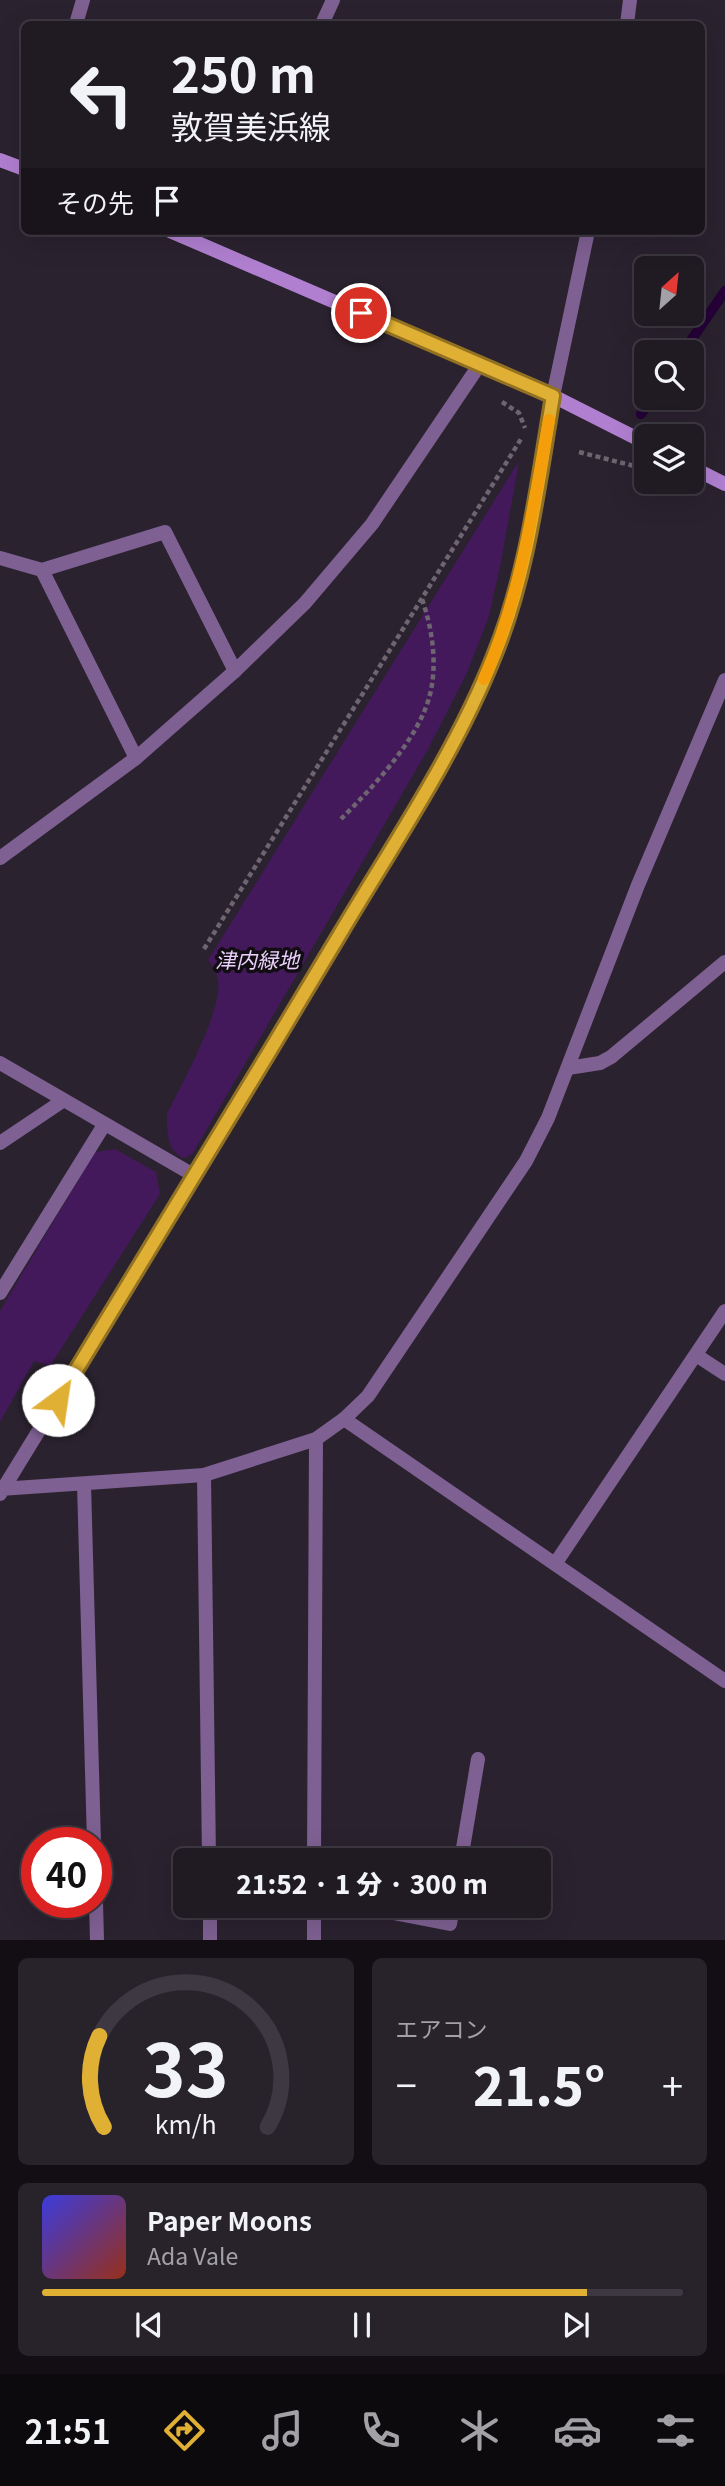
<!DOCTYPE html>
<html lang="ja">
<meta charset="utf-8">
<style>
:root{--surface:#201a23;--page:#28232b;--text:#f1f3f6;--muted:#a2a1a6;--line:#3d3841;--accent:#e0b034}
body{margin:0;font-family:Georgia,"Noto Sans JP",serif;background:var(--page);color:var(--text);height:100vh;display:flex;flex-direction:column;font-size:26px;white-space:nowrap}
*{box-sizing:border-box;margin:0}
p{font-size:23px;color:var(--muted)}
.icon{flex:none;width:38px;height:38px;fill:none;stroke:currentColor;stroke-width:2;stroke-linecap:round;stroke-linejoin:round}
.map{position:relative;height:1940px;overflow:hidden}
.sheet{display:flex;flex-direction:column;gap:18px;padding:18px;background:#120e13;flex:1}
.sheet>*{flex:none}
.banner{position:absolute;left:21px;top:21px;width:684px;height:214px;border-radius:10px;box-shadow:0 7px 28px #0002,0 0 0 2px var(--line);background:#201a23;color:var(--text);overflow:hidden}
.needle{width:46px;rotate:27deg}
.controls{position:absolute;left:634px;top:256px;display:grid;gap:14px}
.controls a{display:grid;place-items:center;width:70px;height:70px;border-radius:10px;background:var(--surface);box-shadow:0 7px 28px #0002,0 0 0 2px var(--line);font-size:35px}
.speed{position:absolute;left:21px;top:1827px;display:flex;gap:14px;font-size:35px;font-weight:700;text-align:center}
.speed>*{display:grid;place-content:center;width:91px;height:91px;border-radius:50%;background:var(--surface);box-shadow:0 7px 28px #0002,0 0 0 2px var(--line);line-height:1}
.speed .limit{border:10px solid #d22;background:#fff;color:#111}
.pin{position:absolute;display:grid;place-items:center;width:60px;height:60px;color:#fff;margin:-30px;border:4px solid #fff;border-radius:50%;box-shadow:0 2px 7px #0007}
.me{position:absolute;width:77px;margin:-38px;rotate:31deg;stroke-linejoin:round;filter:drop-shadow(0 0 5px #0008)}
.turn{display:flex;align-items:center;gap:24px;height:147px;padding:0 35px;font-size:32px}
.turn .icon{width:91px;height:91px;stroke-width:2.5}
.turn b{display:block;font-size:49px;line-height:60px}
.then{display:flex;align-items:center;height:66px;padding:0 35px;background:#0003;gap:14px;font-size:26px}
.big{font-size:52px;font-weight:800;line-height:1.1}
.sheet .card{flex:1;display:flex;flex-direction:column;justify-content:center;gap:10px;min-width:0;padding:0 24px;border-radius:10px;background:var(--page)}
.sheet .dial{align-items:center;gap:0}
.dial svg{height:182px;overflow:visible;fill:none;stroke:var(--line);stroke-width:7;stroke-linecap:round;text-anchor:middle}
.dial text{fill:var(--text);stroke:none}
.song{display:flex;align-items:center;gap:21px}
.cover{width:84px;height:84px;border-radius:10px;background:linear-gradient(135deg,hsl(240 70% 55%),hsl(10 70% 35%))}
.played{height:7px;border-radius:4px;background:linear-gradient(90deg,var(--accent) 85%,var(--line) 85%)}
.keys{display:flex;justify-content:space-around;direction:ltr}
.heat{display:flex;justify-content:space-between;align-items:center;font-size:38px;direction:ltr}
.sheet .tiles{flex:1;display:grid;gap:18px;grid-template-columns:1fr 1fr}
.card:last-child{grid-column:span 2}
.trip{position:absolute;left:173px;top:1848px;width:378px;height:70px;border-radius:10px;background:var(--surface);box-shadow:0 7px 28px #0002,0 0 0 2px var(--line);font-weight:800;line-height:70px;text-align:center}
.dock{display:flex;height:112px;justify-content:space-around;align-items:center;background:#0d0a0e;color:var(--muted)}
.dock .icon{width:49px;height:49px}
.dock .on{color:var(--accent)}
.dock b{font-size:32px;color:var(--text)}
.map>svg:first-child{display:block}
.green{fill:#44195c}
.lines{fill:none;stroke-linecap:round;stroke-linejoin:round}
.stream{stroke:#250037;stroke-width:10}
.path{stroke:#6d6671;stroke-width:4.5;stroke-dasharray:5 3.5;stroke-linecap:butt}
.minor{stroke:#7e6092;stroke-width:14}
.tertiary{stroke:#7e6092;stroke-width:14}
.secondary{stroke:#b07fd0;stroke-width:14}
.route-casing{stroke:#927222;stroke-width:18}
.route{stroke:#e0b034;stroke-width:12}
.slow{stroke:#f59e0b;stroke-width:12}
.labels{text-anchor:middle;stroke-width:7;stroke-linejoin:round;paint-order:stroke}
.park-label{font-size:21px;font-style:italic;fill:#ead1fc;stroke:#110d13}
</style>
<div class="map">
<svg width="725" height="1940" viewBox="0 0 725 1940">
<rect width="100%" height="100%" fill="#2a222f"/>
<path class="green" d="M519,461l-19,106 -12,52 -22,56 -39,76 -234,402 -7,5c-19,-3 -19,-28 -19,-44 15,-31 56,-103 51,-134 -1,-7 -5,-14 -10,-20z
M115,1149l41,23 4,22 -110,172 -16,-5 -34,61v-111l95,-159z"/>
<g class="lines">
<path class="stream" d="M683,352l42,-61
M641,414l11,-17"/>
<path class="path" d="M502,402l17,11 6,15
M579,452l67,17
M341,819c32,-32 81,-83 90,-129 6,-30 1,-62 -9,-91
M204,949l317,-510"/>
<path class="minor" d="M76,24l7,-24
M322,24l11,-24
M0,558l42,12
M136,758l-94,-188 123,-38 70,139
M0,1063l64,37 -64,43
M568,1068l32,-5 11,-6 114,-95
M64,1100l131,76
M0,1293l104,-168
M696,1355l29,19
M344,1419l381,262
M204,1475l5,385
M84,1484l10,359
M555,1564l170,-253
M314,1860l2,-421
M461,1860l17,-101
M96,1902l1,38
M210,1906v34
M314,1906v34
M357,1906l93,18 3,-18"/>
<path class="tertiary" d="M627,24l3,-24
M0,858l136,-100 99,-87 70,-68 67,-79 108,-160
M0,1489l204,-14 112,-36 28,-20 24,-23 158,-235 22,-43 90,-233 87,-205
M0,1494l195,-318 243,-406 43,-84 33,-86 12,-50 27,-154 35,-165"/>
<path class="secondary" d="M0,160l24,9
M170,231l383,165 93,47
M691,467l34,17"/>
</g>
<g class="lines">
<g class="route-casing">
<path id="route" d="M58,1400c94,-155 189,-310 282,-466 54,-91 115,-180 154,-278 34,-83 44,-173 59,-260l-192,-83"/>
</g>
<use href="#route" class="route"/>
<path class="slow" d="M484,679c37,-83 49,-170 65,-259"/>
</g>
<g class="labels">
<g class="park-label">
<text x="257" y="968">津内緑地</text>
</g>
</g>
</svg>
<div class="controls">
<a><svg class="needle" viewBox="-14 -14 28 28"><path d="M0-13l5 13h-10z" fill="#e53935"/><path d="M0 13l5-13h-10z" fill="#a2a1a6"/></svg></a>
<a><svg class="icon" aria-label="search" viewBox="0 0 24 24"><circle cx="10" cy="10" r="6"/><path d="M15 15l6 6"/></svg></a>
<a><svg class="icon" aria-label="layers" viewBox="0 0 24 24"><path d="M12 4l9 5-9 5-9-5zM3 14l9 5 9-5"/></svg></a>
</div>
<div class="speed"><div class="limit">40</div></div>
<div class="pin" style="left:361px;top:313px;background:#d93025"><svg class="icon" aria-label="arrive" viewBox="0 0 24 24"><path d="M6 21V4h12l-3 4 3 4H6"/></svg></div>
<svg class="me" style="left:58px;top:1400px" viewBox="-20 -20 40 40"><circle r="19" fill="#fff"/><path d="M0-13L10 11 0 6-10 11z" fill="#e0b034"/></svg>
<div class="trip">21:52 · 1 分 · 300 m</div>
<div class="banner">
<div class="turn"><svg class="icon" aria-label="left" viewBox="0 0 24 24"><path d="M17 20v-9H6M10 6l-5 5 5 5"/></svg><div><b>250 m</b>敦賀美浜線</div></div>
<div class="then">その先<svg class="icon" aria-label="arrive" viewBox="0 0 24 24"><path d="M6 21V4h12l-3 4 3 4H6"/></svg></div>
</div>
</div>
<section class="sheet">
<div class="tiles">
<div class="card dial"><svg viewBox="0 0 100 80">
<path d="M14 69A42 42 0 1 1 86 69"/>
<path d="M14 69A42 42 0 0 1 12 29" stroke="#e0b034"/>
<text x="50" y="56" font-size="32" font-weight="700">33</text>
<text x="50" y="72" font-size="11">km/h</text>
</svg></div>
<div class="card"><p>エアコン</p>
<div class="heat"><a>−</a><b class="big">21.5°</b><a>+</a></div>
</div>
<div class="card">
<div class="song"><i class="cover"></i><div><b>Paper Moons</b><p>Ada Vale</p></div></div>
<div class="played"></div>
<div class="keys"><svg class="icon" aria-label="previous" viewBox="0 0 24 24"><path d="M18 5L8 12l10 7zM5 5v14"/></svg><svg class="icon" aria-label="pause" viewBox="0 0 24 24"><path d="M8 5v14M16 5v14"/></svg><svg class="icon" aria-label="next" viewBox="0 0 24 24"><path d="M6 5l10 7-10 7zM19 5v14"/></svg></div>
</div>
</div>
</section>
<nav class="dock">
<b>21:51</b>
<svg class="icon on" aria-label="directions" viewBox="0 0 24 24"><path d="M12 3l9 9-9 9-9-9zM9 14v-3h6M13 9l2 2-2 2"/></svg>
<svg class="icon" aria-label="music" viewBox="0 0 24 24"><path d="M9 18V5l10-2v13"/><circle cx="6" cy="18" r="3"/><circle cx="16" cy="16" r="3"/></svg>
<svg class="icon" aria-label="phone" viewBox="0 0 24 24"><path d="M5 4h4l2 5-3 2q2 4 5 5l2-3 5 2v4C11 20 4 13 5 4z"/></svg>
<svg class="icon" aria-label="climate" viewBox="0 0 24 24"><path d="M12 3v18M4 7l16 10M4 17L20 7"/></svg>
<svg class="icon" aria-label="car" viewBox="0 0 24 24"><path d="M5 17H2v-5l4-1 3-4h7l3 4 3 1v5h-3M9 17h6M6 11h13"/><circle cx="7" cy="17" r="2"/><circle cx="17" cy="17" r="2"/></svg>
<svg class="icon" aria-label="filters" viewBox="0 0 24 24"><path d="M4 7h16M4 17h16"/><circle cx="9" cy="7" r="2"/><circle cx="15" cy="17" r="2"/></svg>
</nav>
